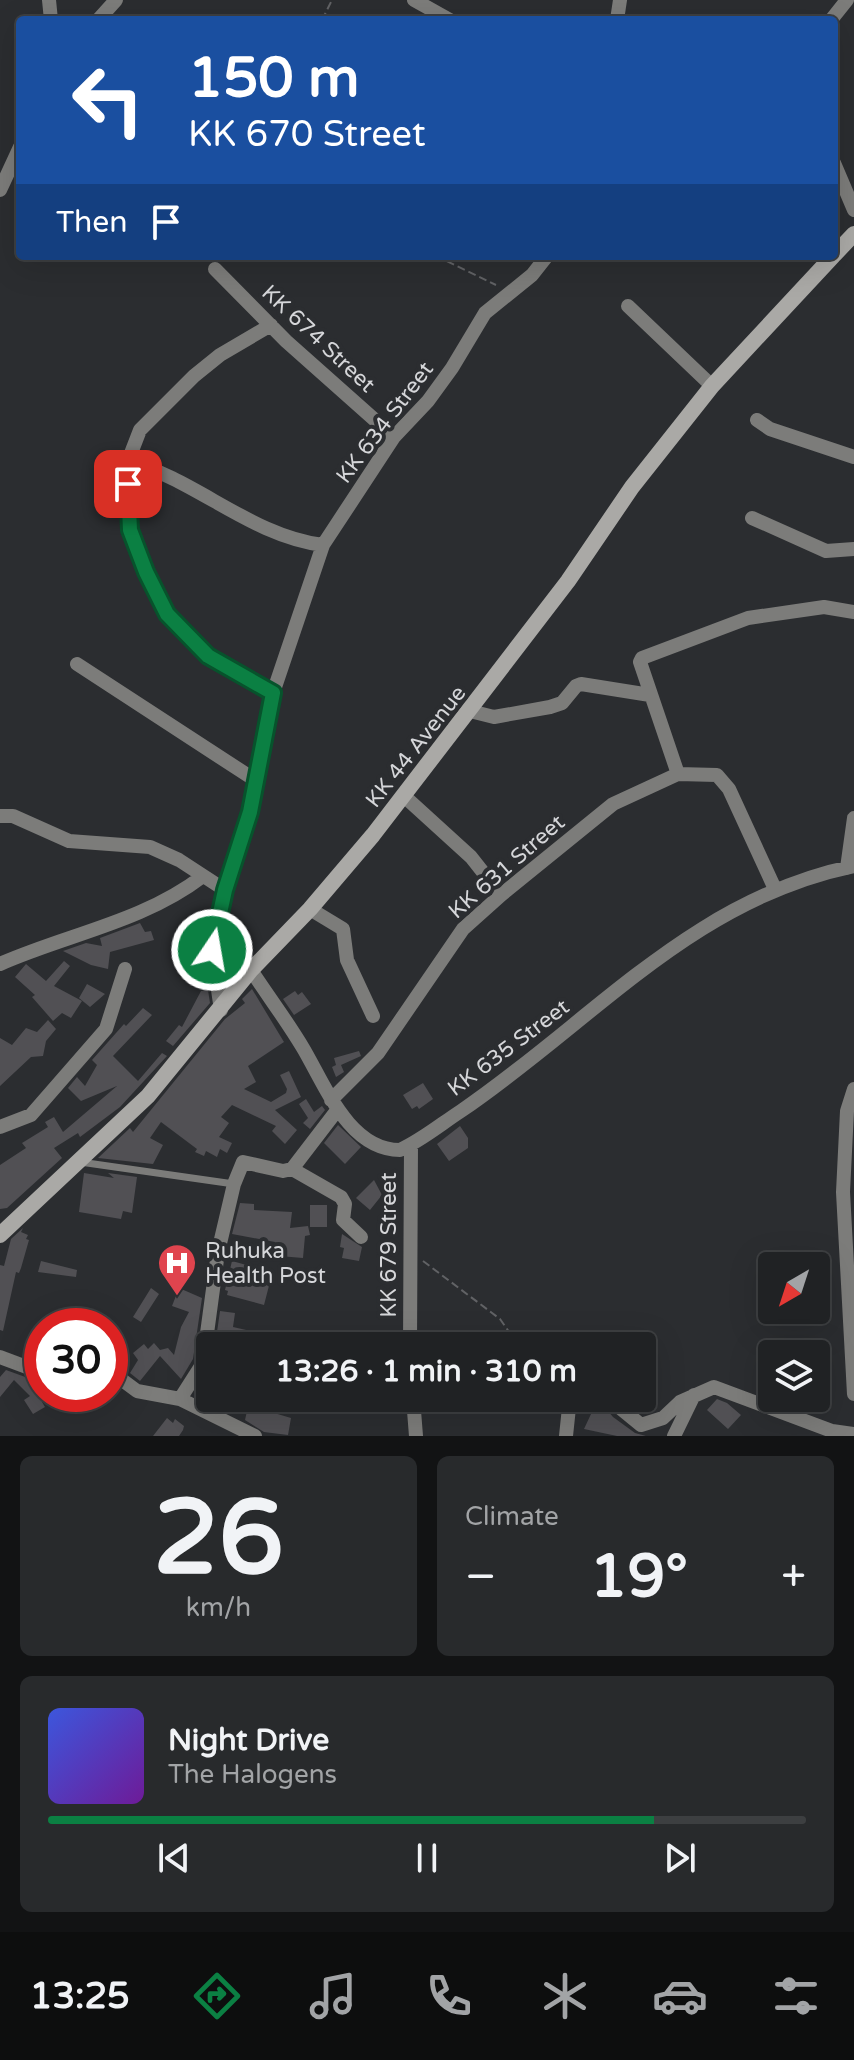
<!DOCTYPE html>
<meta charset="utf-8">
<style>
:root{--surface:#202224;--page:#282a2c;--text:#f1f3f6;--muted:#a2a4a6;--line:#3d3f41;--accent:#0b8043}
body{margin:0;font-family:"Varela Round",sans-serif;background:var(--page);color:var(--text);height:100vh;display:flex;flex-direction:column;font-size:30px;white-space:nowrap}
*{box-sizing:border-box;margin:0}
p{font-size:26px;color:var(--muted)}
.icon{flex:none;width:44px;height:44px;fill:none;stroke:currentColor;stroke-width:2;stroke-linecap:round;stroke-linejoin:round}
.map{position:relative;height:1436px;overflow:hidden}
.side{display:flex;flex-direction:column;gap:20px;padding:20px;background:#121314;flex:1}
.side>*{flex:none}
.banner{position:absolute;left:16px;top:16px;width:822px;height:244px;border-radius:8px;box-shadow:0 8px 32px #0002,0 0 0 2px var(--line);background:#1a4fa0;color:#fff;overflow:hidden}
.needle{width:52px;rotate:219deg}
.tools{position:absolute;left:758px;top:1252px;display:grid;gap:16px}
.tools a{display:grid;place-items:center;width:72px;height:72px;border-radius:8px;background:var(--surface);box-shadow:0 8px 32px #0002,0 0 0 2px var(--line);font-size:40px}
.speed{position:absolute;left:24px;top:1308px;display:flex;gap:16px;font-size:40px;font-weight:700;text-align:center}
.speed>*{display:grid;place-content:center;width:104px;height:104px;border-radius:50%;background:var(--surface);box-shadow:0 8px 32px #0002,0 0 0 2px var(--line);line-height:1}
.speed .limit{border:12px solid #d22;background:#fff;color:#111}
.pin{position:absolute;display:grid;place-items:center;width:68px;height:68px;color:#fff;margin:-34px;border-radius:16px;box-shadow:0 4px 12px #0006}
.me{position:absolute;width:88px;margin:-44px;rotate:12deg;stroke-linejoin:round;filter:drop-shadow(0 0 6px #0008)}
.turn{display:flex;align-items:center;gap:28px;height:168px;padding:0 40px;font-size:36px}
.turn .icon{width:104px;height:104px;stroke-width:2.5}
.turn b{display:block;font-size:56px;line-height:68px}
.then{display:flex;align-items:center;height:76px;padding:0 40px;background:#0003;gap:16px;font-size:30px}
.big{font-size:60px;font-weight:800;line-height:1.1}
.side .card{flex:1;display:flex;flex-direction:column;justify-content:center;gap:12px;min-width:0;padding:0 28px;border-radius:12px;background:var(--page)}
.side .dial{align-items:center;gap:0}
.dial b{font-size:104px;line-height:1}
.song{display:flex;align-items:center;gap:24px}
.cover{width:96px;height:96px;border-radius:12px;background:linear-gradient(135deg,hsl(230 70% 55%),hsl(280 70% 35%))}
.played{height:8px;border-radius:4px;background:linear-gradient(90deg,var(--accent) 80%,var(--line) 80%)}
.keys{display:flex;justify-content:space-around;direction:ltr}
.heat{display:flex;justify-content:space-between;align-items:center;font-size:44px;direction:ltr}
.side .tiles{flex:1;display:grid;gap:20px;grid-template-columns:1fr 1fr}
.card:last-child{grid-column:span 2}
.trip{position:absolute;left:196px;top:1332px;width:460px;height:80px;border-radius:8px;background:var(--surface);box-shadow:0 8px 32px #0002,0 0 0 2px var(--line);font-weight:800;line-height:80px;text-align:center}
.menu{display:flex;height:128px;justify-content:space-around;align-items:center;background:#0d0e0e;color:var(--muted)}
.menu .icon{width:56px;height:56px}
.menu .active{color:var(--accent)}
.menu b{font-size:36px;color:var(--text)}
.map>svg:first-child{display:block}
.building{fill:#515054}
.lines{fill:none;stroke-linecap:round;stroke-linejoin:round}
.path{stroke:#616265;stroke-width:2;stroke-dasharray:8 4;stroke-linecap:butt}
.lane{stroke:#7c7c7a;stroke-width:7}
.street{stroke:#7c7c7a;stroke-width:14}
.secondary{stroke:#aaa9a6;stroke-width:16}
.route-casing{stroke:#07532c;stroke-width:20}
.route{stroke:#0b8043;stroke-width:14}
.labels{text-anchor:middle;stroke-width:8;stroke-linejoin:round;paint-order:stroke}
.street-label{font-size:22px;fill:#d5d6d9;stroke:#2b2d30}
.poi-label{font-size:22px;fill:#d5d6d9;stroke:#2b2d30;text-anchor:start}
</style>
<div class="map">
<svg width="854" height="1436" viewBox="0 0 854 1436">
<rect width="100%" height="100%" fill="#2b2d30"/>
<path class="building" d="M140,923l5,9 6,-1 3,9 -44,12 -2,17 -17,-4 -28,-14 23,-8 16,3 -2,-8z
M64,961l6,5 -16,20 28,15 -11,17 -9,-5 -9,8 -21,-24 3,-2 -20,-18 11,-13 20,17z
M87,984l18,10 -15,13 -11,-9z
M252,989l32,53 -36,24 8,16 -12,7 27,13 15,-9 1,-4 -7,-14 9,-4 12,26 -26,13 22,20 -12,14 -13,-13 4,-5 -44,-21 -11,12 8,6 -10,14 13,6 -5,10 -7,-4 -3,8 -11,-6 -2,5 -9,-4 2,-3 -36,-27 -11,16 13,7 -10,19 -55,-6 32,-30 3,4 92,-113 20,-16 -3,-4z
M208,990l2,13 -37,43 -7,-5 13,-16 3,2 19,-36z
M295,991l3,4 4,-3 9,12 -17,11 -11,-16z
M143,1008l9,7 -39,41 25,25 24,-28 5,3 -47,51 -40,30 -2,-4 -24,15 8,10 -55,50 -7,1v-44l26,-17 -4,-5 26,-16 -3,-5 9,-5 9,15 54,-46 -36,15 -13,-13 9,-11 8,9 12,-21 -5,-5 32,-36 2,2z
M48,1020l8,9 -10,12 -3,15 -12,1 -31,29v-48l12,7 14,-17 11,4z
M359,1051l2,5 -20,9 3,7 -8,5 -4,-10 4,-2 -2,-7z
M423,1083l10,16 -14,10 -2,-3 -5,3 -9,-14z
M306,1099l8,13 8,-6 3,4 -15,19 -7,-6 5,-5 -9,-14z
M338,1125l23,22 -16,17 -21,-21z
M460,1126l8,12v10l-19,13 -12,-17z
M84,1173l30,5 -6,-5 29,4 -5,36 -9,-2 -2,8 -42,-7z
M374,1180l8,15 -12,15 -14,-12z
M240,1203l14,1v6l38,2 -2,16 18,-2 2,9 -5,1 -2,22 -24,-2v-3h-5l1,-11 -43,-8z
M310,1205h17v22h-17z
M23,1228l-2,4 7,3 -2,4 3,1 -8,28 -2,5 -3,-1 -13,59 -3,-1v-65l4,1 7,-27z
M342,1234l20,13 -3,14 -17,-3 2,-10 -4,-1z
M41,1261l36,9 -1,7 -38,-5z
M232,1261l18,5 21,12 -7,27 -37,-10 1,-4 -3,-1z
M151,1288l8,6 -18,28 -8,-5z
M179,1288l23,10 -9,61 -12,20 -21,-23 -20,25 -10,-8 8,-13 -5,-7 11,-9 4,5 6,-6 6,7 8,-2 6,7 7,-28 8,-15 -17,-6z
M220,1311l15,2 -2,14 35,8 -3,11h-50z
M6,1370l22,8 17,22 -3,2 3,5 -12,7 -9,-14 6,-4 -16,-16 -14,17v-20z
M210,1374v24l47,2 -3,7 37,11 -3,17 -24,-3 -19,-12 2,-9 -14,-4 -4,5 -31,-15 -3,-3z
M598,1399l15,18 22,16 11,3h-29l-33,-7z
M717,1399l10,4 14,12 -13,14 -21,-19z
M167,1418l6,5 2,-4 9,7 -1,4 -4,6h-26z"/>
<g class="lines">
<path class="path" d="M322,20l10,-20
M436,256l60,29
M423,1261l77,58 19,27"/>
<path class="lane" d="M80,1162l154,22"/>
<path class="street" d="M49,0l2,20
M414,0l36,20
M98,20l18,-20
M617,20l3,-20
M831,20l16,-20
M834,163l20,47
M0,190l20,-43
M215,269l71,72 108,96
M628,306l84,80
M271,325l-51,30 -26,21 -54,54 -12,31 2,69 16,42 21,42 41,42 65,37
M757,420l13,9 84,28
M128,461c69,19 123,75 195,84
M752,518l74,33 28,-2
M77,664l178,116
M470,711l24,6 56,-10 12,-4 14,-17 5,-2 69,11
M678,774l-38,-112 2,-4 106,-40 76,-11 30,5
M404,796l67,61 30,38
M0,816h13l56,25 81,6 29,13 46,30
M847,868l7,-50
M310,909l33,20 4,31 26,56
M0,964c68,-30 143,-42 203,-88
M251,970c17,26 36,51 52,78 22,37 46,102 97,102 22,-10 41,-26 61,-39 131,-89 231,-212 393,-245
M221,1010l-9,-60 13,-60 25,-78 23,-119 50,-148 71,-108 34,-36 24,-33 33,-55 47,-38 15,-19
M854,1089l-7,22 -4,81 11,202
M331,1100l47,-47 85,-124 38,-34 112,-91 65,-30 39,1 12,14 46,100
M0,1127l31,-12 75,-86 19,-60
M292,1169l49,28 4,7 -2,16 18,17
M410,1346l1,-201
M0,1357l32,12 10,-2
M110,1371l27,20 43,8
M413,1398l3,38
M608,1398l33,27 22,-7 17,-16 34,-15 118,44 22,3
M255,1436l-75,-37 23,-36 15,-111 16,-68 9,-22 40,9 9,-2 46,-60
M566,1436l4,-38
M674,1436l20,-41"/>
<path class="secondary" d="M834,255l20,-21
M0,1235l148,-139 103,-126 59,-61 63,-74 195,-254 64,-94 80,-101 121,-130"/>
</g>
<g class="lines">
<g class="route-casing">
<path id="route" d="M128,484l2,46 16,42 21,42 41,42 65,37 -23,119 -25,78 -13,60"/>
</g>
<use href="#route" class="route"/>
</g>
<defs>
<g id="hospital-pin" transform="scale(2)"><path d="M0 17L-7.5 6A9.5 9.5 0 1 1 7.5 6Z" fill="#e0444e" stroke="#2b2d30"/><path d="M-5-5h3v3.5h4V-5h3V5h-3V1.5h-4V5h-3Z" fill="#fff"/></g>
</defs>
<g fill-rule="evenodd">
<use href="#hospital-pin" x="177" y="1263"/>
</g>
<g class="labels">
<g class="street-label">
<text transform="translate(319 338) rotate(43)" y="8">KK 674 Street</text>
<text transform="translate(384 422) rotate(-53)" y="8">KK 634 Street</text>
<text transform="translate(415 746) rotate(-52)" y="8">KK 44 Avenue</text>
<text transform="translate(506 866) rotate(-41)" y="8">KK 631 Street</text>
<text transform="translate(508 1047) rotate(-37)" y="8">KK 635 Street</text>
<text transform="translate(388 1245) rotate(-90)" y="8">KK 679 Street</text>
</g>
<g class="poi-label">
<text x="205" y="1258">Ruhuka<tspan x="205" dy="25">Health Post</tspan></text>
</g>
</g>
</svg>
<div class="tools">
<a><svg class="needle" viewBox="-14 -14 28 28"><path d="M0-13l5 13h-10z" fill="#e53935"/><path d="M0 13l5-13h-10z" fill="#a2a4a6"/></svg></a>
<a><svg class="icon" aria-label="layers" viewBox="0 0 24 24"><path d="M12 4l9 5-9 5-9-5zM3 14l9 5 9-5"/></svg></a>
</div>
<div class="speed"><div class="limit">30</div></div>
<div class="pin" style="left:128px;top:484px;background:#d93025"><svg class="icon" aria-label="arrive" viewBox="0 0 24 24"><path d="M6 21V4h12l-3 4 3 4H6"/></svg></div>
<svg class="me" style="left:212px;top:950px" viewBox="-20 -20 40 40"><circle r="17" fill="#0b8043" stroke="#fff" stroke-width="3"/><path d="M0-11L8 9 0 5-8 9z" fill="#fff"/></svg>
<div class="trip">13:26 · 1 min · 310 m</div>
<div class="banner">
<div class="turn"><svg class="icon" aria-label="left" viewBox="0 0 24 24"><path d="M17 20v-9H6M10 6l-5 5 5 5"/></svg><div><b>150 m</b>KK 670 Street</div></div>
<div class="then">Then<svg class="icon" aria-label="arrive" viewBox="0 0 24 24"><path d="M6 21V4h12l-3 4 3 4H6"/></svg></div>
</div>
</div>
<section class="side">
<div class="tiles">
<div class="card dial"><b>26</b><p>km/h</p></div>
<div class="card"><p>Climate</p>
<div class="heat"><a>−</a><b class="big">19°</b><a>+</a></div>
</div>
<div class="card">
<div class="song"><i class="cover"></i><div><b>Night Drive</b><p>The Halogens</p></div></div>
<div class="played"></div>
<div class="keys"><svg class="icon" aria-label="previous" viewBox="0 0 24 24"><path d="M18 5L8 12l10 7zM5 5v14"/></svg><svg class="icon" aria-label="pause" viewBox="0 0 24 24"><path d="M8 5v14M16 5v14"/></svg><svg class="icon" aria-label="next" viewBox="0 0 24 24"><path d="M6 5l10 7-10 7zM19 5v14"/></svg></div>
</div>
</div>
</section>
<nav class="menu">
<b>13:25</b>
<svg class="icon active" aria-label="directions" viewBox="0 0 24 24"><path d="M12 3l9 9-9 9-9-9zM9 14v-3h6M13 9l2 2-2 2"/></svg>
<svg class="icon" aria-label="music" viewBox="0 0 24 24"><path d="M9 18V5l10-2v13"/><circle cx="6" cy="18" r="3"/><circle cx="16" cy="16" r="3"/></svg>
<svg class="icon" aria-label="phone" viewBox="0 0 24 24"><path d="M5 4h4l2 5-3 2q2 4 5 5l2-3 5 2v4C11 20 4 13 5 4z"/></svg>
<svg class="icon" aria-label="climate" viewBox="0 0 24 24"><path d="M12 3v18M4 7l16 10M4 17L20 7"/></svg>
<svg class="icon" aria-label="car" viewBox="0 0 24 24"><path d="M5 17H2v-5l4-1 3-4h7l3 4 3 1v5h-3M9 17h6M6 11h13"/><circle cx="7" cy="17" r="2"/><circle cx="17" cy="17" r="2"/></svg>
<svg class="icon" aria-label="filters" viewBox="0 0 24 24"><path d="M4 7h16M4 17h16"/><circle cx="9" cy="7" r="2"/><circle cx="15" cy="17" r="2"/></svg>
</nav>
